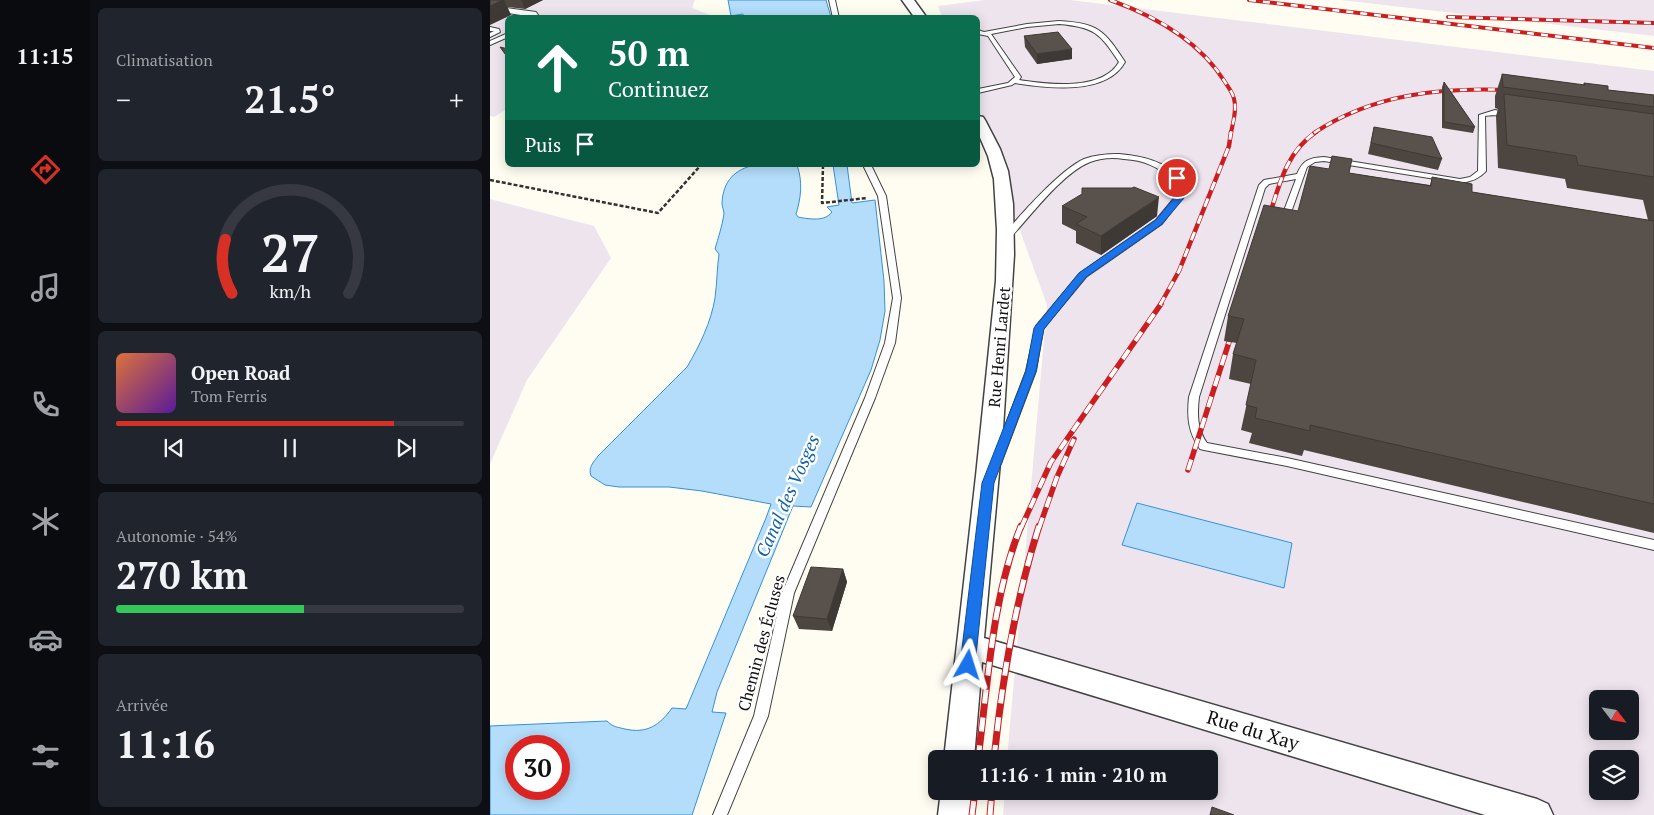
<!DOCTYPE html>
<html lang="fr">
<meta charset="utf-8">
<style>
:root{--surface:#171b24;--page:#20242c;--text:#f1f3f6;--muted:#9ea1a6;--line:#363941;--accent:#d93025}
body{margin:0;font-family:"PT Serif",serif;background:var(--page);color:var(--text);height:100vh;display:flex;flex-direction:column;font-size:19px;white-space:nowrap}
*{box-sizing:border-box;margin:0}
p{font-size:16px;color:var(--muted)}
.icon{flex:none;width:28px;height:28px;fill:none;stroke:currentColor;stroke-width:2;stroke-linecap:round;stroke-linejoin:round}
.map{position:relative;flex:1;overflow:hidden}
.drawer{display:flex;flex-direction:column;gap:8px;padding:8px;background:#0d0f14;width:400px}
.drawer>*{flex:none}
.guide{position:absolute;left:15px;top:15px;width:475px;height:152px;border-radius:8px;box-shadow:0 2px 12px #0003;background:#0b6e4f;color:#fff;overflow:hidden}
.needle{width:32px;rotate:121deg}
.tools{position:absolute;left:1099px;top:690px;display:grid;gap:10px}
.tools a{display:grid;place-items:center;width:50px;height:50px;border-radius:8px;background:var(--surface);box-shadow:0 2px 12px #0003;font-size:25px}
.speed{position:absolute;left:15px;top:735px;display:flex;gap:10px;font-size:25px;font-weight:700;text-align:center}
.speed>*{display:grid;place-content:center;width:65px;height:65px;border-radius:50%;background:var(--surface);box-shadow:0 2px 12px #0003;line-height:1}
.speed .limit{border:8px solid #d22;background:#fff;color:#111}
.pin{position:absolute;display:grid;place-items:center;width:42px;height:42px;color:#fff;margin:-21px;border:2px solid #fff;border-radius:50%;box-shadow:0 1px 5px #0007}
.me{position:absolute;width:55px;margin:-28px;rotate:6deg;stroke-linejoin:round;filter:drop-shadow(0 0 4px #0008)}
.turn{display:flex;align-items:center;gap:18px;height:105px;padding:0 20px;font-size:22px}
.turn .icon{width:65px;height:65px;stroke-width:2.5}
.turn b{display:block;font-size:35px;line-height:42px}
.then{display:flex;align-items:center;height:48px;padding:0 20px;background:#0003;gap:10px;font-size:19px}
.big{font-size:38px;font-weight:600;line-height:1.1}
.drawer .card{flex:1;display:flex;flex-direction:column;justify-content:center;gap:8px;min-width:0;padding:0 18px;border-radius:8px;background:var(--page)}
.drawer .dial{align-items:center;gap:0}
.dial svg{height:130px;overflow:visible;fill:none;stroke:var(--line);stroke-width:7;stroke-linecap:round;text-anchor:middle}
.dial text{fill:var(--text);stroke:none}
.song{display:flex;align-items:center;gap:15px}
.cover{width:60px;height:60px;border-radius:8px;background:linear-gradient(135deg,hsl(20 70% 55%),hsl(270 70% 35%))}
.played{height:5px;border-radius:2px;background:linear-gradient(90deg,var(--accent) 80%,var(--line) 80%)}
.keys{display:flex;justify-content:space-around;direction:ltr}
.heat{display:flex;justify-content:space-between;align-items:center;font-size:28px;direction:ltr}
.charge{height:8px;border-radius:4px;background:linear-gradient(90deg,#34c759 54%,var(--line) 0)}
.trip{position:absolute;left:438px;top:750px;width:290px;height:50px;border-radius:8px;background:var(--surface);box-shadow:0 2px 12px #0003;font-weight:600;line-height:50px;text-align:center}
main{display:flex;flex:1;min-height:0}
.dock{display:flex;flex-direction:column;width:90px;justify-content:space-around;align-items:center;background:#090b0e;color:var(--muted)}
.dock .icon{width:35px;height:35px}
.dock .active{color:var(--accent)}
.dock b{font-size:22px;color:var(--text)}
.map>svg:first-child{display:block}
.industrial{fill:#eee4ee;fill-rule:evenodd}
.water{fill:#b3ddfa;stroke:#3691d6;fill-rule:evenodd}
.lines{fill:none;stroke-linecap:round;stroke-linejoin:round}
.lane-casing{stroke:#434343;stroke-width:2}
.street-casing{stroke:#434343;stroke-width:3}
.path{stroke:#323232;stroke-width:2.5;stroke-dasharray:4 2;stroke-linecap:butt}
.lane{fill:#fff;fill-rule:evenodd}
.street{fill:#fff;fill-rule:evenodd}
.rail-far3-casing{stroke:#ca1e20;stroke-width:4}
.rail-far2-casing{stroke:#ca1e20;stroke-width:4.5}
.rail-far1-casing{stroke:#ca1e20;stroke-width:5.5}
.rail-casing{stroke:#ca1e20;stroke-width:7}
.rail-far3{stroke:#fff;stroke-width:2.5;stroke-dasharray:7;stroke-linecap:butt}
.rail-far2{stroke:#fff;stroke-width:3;stroke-dasharray:9;stroke-linecap:butt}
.rail-far1{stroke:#fff;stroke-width:4;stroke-dasharray:11;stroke-linecap:butt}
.rail{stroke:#fff;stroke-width:5;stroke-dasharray:14;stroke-linecap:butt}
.wall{fill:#4d4640}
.shaded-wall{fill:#3e3934}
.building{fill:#59514b;stroke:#3e3934}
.route{fill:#1a73e8;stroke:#114b97}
.labels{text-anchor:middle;stroke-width:5;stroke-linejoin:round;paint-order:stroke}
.street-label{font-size:16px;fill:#101010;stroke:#fff}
.water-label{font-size:18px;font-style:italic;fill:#1062ab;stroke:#fff}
.near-street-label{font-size:19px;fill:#101010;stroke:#fff}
</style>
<main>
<nav class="dock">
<b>11:15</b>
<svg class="icon active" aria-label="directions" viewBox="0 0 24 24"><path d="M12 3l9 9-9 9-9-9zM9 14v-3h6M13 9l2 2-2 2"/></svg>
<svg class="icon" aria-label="music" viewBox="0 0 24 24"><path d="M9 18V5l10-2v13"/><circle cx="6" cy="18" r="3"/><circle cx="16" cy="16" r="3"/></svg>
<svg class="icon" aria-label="phone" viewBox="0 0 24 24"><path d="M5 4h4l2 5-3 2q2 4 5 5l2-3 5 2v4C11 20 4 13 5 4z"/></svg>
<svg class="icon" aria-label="climate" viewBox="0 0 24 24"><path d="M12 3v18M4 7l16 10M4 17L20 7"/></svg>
<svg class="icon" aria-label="car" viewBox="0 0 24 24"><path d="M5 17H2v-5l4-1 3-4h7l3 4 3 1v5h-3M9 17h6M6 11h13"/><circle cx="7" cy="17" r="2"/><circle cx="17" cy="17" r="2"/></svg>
<svg class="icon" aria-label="filters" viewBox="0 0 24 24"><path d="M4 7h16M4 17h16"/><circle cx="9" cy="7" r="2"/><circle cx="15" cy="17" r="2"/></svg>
</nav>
<section class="drawer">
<div class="card"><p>Climatisation</p>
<div class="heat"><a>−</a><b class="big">21.5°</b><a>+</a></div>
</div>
<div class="card dial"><svg viewBox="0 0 100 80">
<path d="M14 69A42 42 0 1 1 86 69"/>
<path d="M14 69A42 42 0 0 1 10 36" stroke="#d93025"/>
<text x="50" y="56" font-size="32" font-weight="700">27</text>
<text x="50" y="72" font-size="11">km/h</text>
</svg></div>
<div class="card">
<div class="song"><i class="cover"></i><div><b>Open Road</b><p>Tom Ferris</p></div></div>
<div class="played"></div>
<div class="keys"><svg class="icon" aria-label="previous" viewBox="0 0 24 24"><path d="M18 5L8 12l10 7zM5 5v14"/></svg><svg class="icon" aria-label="pause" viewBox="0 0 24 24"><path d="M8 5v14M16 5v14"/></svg><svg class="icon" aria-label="next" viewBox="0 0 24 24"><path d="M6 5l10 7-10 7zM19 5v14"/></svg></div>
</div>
<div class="card"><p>Autonomie · 54%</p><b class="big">270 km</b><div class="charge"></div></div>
<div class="card"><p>Arrivée</p><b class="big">11:16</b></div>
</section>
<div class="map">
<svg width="1164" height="815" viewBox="0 0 1164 815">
<rect width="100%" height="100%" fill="#fffdf2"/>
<path class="industrial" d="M0,0h205l-3,8 23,9 -207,1 -1,91 -13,8 -4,-1z
M495,0h85l584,71v744h-651l2,-24h204v-32h-202l40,-454 -69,-190v-97l-36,-1 -4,-11zM1108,699h32v32h-32zM1108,759h32v32h-32z
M850,0h314v36l-270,-31z
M0,199l104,27 17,32 -84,122 -37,84z"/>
<path class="water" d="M238,0h98l5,17 -87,1 -1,-4 -12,2z
M265,165h42c6,17 4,33 -1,49l2,3c11,2 27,5 34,-5l-5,-5 12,-2 -6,-40h14l5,38 23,-3 9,81 1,30 -5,29 -9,30 -60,137 -18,-1 -76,186 -5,20 14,1 -34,102h-202v-89l117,-5c6,6 10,6 18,8 22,5 35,-4 47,-21l14,1 80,-191 5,-14 -69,-13 -33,-4h-50l-14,-2 -14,-9c-3,-9 2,-13 7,-20l89,-89c13,-22 24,-45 28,-69 2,-15 2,-30 4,-44l-4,-5c3,-11 7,-22 9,-35 0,-4 -2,-7 -2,-11 1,-22 13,-34 33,-38zM26,746h43v43h-43z
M647,503l155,40 -8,45 -162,-43z"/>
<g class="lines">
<g class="lane-casing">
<path id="lane" d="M339,0h6l4,18h-6z
M0,6l46,6 4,6 -50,-8z
M569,21c39,2 45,9 66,41 -19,34 -78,26 -110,21l-3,2 -34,8v-4l30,-6 7,-6 -27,-41 -10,-2v-4l6,2 43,-8zM569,24c35,3 41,9 60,38 -17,30 -73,22 -100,18l2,-3 -30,-43 36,-7z
M0,27l9,2 1,3 -10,5v-4l4,-2h-4z
M18,33v4l-18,8v-4z
M1005,110l17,4c-4,3 -19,0 -27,2l1,55c-7,8 -16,11 -26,12l-136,-22 -9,1 -8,5 -19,54 -4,2 -4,-2 16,-42 -27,5 -4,4 -66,209c-2,17 -2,32 8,46l80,15 367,82v10l-367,-84 -83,-16 -4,-1c-12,-17 -13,-32 -11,-52l70,-212 5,-5 33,-6c6,-14 12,-16 27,-17l136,22 10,-2 8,-6 1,-56z
M629,154c23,2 45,7 62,24l2,19 -21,27 -76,53 -43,52 -7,42 -34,90 -1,3h-8l-1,-3 34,-90 10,-45 44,-53 76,-53 19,-23 -2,-18c-15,-12 -29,-19 -49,-20 -11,-2 -23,-1 -34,3 -29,12 -59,54 -81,77h-6l-1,-2c17,-21 58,-67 82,-78 11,-4 23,-5 35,-5z
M373,165h8l15,31 15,102 -6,45 -20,55 -81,195 -26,123 -41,99h-14l41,-99 28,-123 83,-195 20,-55 8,-45 -15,-102z"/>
</g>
<g class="street-casing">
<path id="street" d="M412,0h12l13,18h-12z
M488,116l5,1 2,3 15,29 8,22 5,33 1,51 -11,174 -19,209 553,161 11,5 5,11h-68l-503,-153 -8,97h-30l32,-283 20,-195 1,-51 -3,-51 -6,-23 -10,-23z
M451,791h30l-1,24h-32z"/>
</g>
<path class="path" d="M333,165l-1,38 45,-5
M0,180l168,33 43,-48"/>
<use href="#lane" class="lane"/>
<use href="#street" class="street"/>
<g class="rail-far3-casing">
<path id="rail-far3" d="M620,0c45,16 89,40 115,82 3,5 8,11 9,17 3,11 -1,23 -3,34
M759,0l405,48
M958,17l206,6
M824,133c59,-39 127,-46 196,-43"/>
</g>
<g class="rail-far2-casing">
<path id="rail-far2" d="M778,220c11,-33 17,-67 48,-88
M670,305l19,-34 50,-125 2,-14"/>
</g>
<g class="rail-far1-casing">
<path id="rail-far1" d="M698,470l41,-128
M531,528l30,-66 110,-158
M549,528l18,-51 17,-38"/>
</g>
<g class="rail-casing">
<path id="rail" d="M488,759c10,-76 14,-162 43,-233
M504,759c8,-79 21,-157 45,-233
M482,815l3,-24
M500,815l2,-24"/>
</g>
<use href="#rail-far3" class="rail-far3"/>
<use href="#rail-far2" class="rail-far2"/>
<use href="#rail-far1" class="rail-far1"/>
<use href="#rail" class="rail"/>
</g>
<path class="wall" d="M0,0h53l-18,9 -18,-2 4,8z
M534,36l48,23 -35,5 -12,-17z
M1012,74l81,11 1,-2 24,7 46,5v438l-350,-83 -2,6 -53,-13 3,-10 -11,-3 10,-46 -22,-5 4,-25 4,-11 -13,-2 4,-25 70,-105 51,-38 81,12 2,-8 40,15 176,28 -5,-20 -76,-12 -2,-9 -67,-11 -2,-52 2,-7 -3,-1v-12z
M954,82l31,45 -2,6 -31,-5v-41z
M884,127l68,32 -4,11 -70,-16z
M572,206l95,10 -56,39 -25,-12v-12l-14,-7z
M353,569l4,13 -15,49 -33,-2 -6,-13z"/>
<path class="shaded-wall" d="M13,0h1l7,15 -21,10v-19z
M31,0h22l-18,9z
M582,49v10l-35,5v-10z
M669,197l-2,19 -56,39v-19z
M353,569l4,13 -15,49 -5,-12z"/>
<path class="building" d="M0,0h13l-13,6z
M568,32l14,17 -35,5 -13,-18z
M10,47l8,2v9z
M1012,74l83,11 -1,-2 24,3v4l46,5v12l-151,-20z
M954,82l31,45 -31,-5z
M1014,94l150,20v63l-76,-12 -2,-9 -69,-11z
M884,127l58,10 10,22 -71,-16z
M842,156l20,3 -3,14 82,13 1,-9 40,7v8l182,29v283l-344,-79v6l-55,-13 2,-10 -11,-3 10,-45 -23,-6 11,-35 -16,-3 36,-111 34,6 12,-45 19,3z
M644,187l25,10 -58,39 -25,-12 11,-7 -25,-11 20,-12v-6h50z
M321,567l32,2 -16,50 -34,-3z
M722,807l22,8h-24z"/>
<path class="route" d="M687,175l4,3 3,20 -22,26 -76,53 -42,52 -8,42 -42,112 -19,182 -2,5 -5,2 -6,-2 -2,-5 22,-182 44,-112 8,-43 45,-55 77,-53 19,-23 -2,-19z"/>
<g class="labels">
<g class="street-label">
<text transform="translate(509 347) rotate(-85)" y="6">Rue Henri Lardet</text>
<text transform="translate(271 643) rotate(-75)" y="6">Chemin des Écluses</text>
</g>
<g class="water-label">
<text transform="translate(298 496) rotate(-66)" y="6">Canal des Vosges</text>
</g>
<g class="near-street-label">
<text transform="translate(763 730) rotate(17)" y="7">Rue du Xay</text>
</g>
</g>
</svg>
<div class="tools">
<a><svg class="needle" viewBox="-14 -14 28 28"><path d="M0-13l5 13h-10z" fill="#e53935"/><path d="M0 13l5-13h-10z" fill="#9ea1a6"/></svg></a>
<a><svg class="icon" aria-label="layers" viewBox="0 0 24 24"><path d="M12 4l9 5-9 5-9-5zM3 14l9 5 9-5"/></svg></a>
</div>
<div class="speed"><div class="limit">30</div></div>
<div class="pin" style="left:687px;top:178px;background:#d93025"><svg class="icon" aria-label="arrive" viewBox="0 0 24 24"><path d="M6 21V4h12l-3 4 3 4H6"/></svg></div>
<svg class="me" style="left:478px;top:665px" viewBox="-20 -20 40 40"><path d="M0-17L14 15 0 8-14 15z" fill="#1a73e8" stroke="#fff" stroke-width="4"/></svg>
<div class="trip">11:16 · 1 min · 210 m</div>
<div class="guide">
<div class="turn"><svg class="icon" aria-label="ahead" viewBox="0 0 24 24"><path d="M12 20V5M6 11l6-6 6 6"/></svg><div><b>50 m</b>Continuez</div></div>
<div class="then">Puis<svg class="icon" aria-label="arrive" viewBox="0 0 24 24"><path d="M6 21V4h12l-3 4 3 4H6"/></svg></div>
</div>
</div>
</main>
